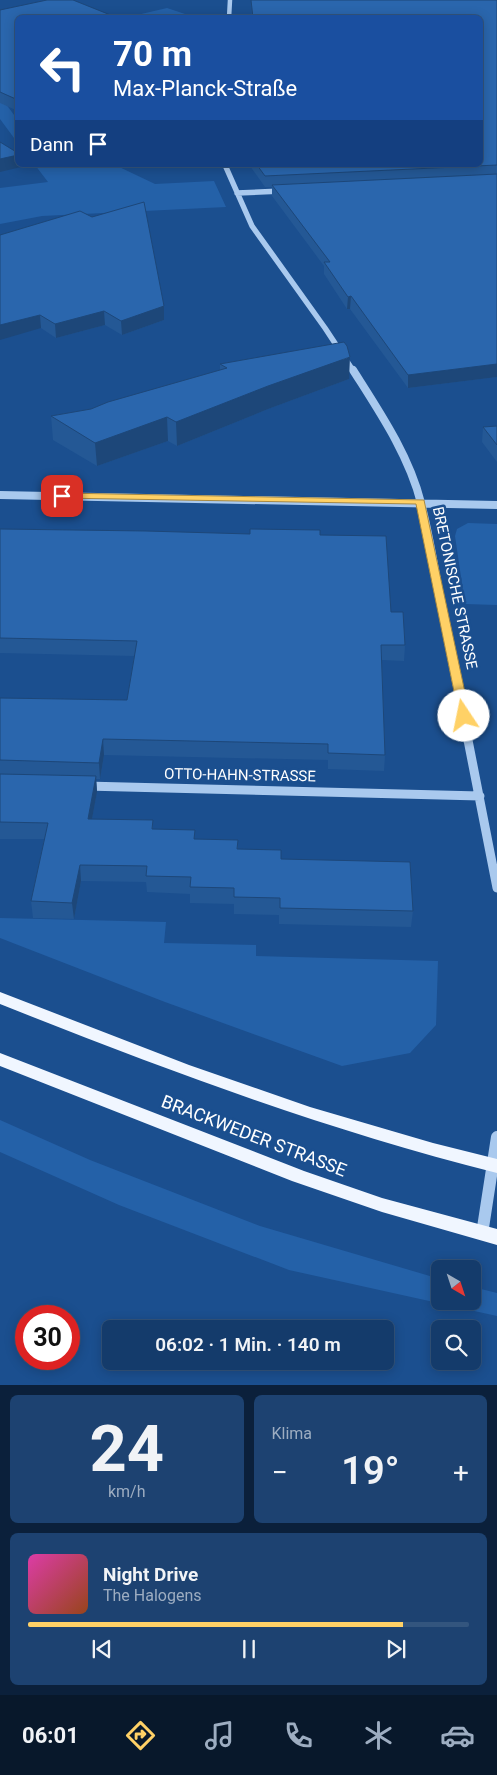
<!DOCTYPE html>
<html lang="de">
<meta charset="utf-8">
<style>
:root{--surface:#143b6b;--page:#1d4271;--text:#f1f3f6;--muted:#9dadc1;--line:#33557e;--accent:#ffd166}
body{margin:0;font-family:Roboto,sans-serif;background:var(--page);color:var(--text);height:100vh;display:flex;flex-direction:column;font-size:19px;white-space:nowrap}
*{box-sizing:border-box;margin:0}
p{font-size:16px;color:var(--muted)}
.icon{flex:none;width:28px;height:28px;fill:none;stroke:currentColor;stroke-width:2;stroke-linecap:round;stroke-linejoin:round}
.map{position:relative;height:1385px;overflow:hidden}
.sheet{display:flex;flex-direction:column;gap:10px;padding:10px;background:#0b203b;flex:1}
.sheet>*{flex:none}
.hud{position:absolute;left:15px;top:15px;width:468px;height:152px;border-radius:8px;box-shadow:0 2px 12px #0003,0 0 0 1px var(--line);background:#1a4fa0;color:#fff;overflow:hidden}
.needle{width:32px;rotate:141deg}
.tools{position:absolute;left:431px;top:1260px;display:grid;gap:10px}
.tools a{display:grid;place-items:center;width:50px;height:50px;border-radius:8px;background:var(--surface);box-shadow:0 2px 12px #0003,0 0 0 1px var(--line);font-size:25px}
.speed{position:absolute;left:15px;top:1305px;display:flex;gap:10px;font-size:25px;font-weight:700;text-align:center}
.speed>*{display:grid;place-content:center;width:65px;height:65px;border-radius:50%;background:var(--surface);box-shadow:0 2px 12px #0003,0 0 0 1px var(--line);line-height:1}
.speed .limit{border:8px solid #d22;background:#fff;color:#111}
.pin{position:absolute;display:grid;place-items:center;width:42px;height:42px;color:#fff;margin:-21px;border-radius:10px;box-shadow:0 2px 8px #0006}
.me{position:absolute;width:55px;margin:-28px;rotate:349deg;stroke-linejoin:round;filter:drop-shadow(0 0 4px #0008)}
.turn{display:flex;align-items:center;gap:18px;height:105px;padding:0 15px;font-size:22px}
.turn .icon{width:65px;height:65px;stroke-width:2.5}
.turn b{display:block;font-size:35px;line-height:42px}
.then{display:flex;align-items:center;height:48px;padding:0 15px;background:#0003;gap:10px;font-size:19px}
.big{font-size:38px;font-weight:600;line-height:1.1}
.sheet .widget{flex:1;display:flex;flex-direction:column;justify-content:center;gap:8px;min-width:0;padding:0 18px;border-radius:8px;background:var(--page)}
.sheet .dial{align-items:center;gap:0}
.dial b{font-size:65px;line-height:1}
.song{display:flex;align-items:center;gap:15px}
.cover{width:60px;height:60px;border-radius:8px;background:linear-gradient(135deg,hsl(320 70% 55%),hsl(20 70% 35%))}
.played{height:5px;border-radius:2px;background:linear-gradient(90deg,var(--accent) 85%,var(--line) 85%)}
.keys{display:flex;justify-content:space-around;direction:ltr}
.heat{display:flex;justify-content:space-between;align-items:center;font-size:28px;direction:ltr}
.sheet .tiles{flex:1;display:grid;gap:10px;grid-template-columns:1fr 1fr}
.widget:last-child{grid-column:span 2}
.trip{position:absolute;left:102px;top:1320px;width:292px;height:50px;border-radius:8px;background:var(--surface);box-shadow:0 2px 12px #0003,0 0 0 1px var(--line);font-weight:600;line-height:50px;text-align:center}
.dock{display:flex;height:80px;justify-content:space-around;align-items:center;background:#08182b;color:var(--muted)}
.dock .icon{width:35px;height:35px}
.dock .selected{color:var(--accent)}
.dock b{font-size:22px;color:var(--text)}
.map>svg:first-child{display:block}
.green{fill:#2461a8}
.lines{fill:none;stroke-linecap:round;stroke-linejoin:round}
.minor-far4{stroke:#a9c9ee;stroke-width:4.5}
.minor-far3{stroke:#a9c9ee;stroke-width:5.5}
.minor-far2{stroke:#a9c9ee;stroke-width:8}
.minor-far1{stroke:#a9c9ee;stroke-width:9}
.minor{stroke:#a9c9ee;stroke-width:12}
.major{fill:#f0f6ff;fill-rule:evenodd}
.wall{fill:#245895}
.shaded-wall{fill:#1d4779}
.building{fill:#2a66ad;stroke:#1d4779}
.route{fill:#ffd166;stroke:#a68842}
.labels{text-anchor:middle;stroke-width:5;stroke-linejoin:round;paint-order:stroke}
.street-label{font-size:15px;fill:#fff;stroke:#1b4f8f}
.near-street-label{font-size:18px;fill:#fff;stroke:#1b4f8f}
</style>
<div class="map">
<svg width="497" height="1385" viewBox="0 0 497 1385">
<rect width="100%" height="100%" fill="#1b4f8f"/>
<path class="green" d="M167,8l27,9h-50l-7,-2z
M0,96l17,23v23l-17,-23z
M35,165h80l40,19 59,-3 12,26 -184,9 -42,8v-36l48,-6z
M468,523l29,1v81l-32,-1 -10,-68 2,-7z
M0,918l166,4 -2,21 92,2v11l182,5 -2,64 -26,28 -68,13 -177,-64 -165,-64z
M0,1120l90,40 170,66 180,53v22h32l1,-14 24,6v23l-208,-46 -170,-65 -119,-53z"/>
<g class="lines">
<path class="minor-far4" d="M229,18l1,-18"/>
<path class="minor-far3" d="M225,165l27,61 73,102 29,44
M237,193l45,-2"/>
<path class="minor-far2" d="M353,370c26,41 56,85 68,133 11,42 17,88 26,131
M0,495l497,10"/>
<path class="minor-far1" d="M447,633l50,255
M85,786l395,10"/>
<path class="minor" d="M482,1234l15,-97"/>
<path class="major" d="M0,992l189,73 121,42 123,36 64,16v14c-171,-43 -334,-104 -497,-169z
M0,1053l304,118 78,27 115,31v16l-115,-33 -90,-31 -292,-115z"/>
</g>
<path class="wall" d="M251,0h246v377l-89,11 -58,-79h-3l-23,-35v-8l-52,-70v-9h-7l-15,-21v-1h230v-147h-228z
M0,10l18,8v93l-18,-8z
M0,235l164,71v14l-42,15 -17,-10 -49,13 -15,-10z
M220,364l129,15 -81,30 -91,37 -9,-5 -71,25 -44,-26 -2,-24 40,-7 129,-39z
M497,426v36l-15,-20 1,-15z
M0,529l250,5 70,1 71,77 14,33 -1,16 -22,-1 3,95 -1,16 -56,-2v-9l-224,-5 -4,24h-4l1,13 -5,27 61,1v9l42,10 43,1v9l43,10 132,52 -2,16 -132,-3v-9l-45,-1v-10l-44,-1v-9l-43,-2 -1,-10 -65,-1 -7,38 -41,-1 -2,-17 13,-62h-44v-141l127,2 7,-44 -134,-3z"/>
<path class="shaded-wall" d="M18,155v10h2l1,2 -21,5v-13z
M351,296l-1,13h-3l1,-12z
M164,306v14l-42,15 -1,-14z
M104,311l1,14 -49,13 -1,-14z
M40,315l1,13 -41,12v-15z
M350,357l-1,22 -81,30 -91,37 -1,-24 92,-36z
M497,364v13l-89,11v-13z
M167,417l1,24 -71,25 -2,-23z
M103,739l1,16 -4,24 -1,-16z
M96,776l1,16 -8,43 -1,-16z
M80,865l1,16 -7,38 -2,-16z"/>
<path class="building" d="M47,0h26l45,18h-100v82l-18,-8v-82z
M251,0h246v165l-232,11 -8,-11h223v-147h-227z
M0,142l18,11v2l-18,4z
M497,174v190l-89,11 -57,-79 -3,1 -24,-35h6l-58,-77z
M144,202l20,104 -43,15 -17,-10 -49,13 -15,-9 -40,10v-90l80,-24 12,6z
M344,342l3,4 3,11 -82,29 -92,36 -9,-5 -72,26 -44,-27 40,-7 17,-7 119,-34 -7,-4z
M497,426v19l-14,-18z
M0,529l146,2 104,3v-5l70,1v5l66,1 5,76h12l2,33h-24l4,110 -57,-2v-9l-225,-5 -4,24 -99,-3v-62l127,2 10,-59 -137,-3z
M0,774l96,2 -8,43 65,1 -1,9 43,1 -1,9 44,1 -1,9 44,1v9l129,3 3,49 -133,-3v-10l-46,-1v-9l-44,-1 1,-10 -45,-1 1,-10 -67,-1 -8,38 -41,-2 17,-78 -48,-1z"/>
<path class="route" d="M62,493l362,7 46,216 -6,4 -5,-4 -43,-212 -357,-6 -2,-2z"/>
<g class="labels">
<g class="street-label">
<text transform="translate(455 588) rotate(78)" y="5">BRETONISCHE STRASSE</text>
<text transform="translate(240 775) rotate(1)" y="5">OTTO-HAHN-STRASSE</text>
</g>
<g class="near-street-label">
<text transform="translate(254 1136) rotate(21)" y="6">BRACKWEDER STRASSE</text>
</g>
</g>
</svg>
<div class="tools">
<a><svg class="needle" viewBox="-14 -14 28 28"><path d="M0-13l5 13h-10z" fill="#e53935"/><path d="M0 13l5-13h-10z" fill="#9dadc1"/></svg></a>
<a><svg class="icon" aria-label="search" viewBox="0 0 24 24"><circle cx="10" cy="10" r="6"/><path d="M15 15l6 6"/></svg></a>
</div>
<div class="speed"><div class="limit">30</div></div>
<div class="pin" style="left:62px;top:496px;background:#d93025"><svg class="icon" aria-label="arrive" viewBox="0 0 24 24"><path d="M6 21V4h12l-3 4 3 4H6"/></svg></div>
<svg class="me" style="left:464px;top:716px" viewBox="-20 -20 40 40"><circle r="19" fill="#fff"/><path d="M0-13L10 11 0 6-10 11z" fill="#ffd166"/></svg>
<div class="trip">06:02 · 1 Min. · 140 m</div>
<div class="hud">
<div class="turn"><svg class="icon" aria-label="left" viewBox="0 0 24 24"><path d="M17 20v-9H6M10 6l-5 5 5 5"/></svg><div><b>70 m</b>Max-Planck-Straße</div></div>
<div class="then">Dann<svg class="icon" aria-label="arrive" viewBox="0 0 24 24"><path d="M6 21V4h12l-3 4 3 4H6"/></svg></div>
</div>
</div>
<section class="sheet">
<div class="tiles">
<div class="widget dial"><b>24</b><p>km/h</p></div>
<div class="widget"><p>Klima</p>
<div class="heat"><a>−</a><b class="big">19°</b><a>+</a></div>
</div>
<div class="widget">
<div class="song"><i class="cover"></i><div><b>Night Drive</b><p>The Halogens</p></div></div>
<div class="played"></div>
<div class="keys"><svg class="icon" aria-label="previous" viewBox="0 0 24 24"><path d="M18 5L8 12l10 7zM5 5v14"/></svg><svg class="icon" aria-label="pause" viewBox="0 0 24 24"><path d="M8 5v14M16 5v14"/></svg><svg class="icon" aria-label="next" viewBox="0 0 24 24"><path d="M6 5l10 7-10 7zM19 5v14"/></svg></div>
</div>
</div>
</section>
<nav class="dock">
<b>06:01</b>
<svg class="icon selected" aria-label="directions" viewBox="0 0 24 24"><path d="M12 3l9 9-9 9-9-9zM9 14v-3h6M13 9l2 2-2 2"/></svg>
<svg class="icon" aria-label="music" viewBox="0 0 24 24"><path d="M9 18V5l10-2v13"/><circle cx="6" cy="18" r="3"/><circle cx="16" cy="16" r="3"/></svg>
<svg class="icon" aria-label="phone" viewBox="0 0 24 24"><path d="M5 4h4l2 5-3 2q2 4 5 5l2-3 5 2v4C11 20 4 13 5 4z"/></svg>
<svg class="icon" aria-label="climate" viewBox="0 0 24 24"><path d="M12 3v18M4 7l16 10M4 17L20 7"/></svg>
<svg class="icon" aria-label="car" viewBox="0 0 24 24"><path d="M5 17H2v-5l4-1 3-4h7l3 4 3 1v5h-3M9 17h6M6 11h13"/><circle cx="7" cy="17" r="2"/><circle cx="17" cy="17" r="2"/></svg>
</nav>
